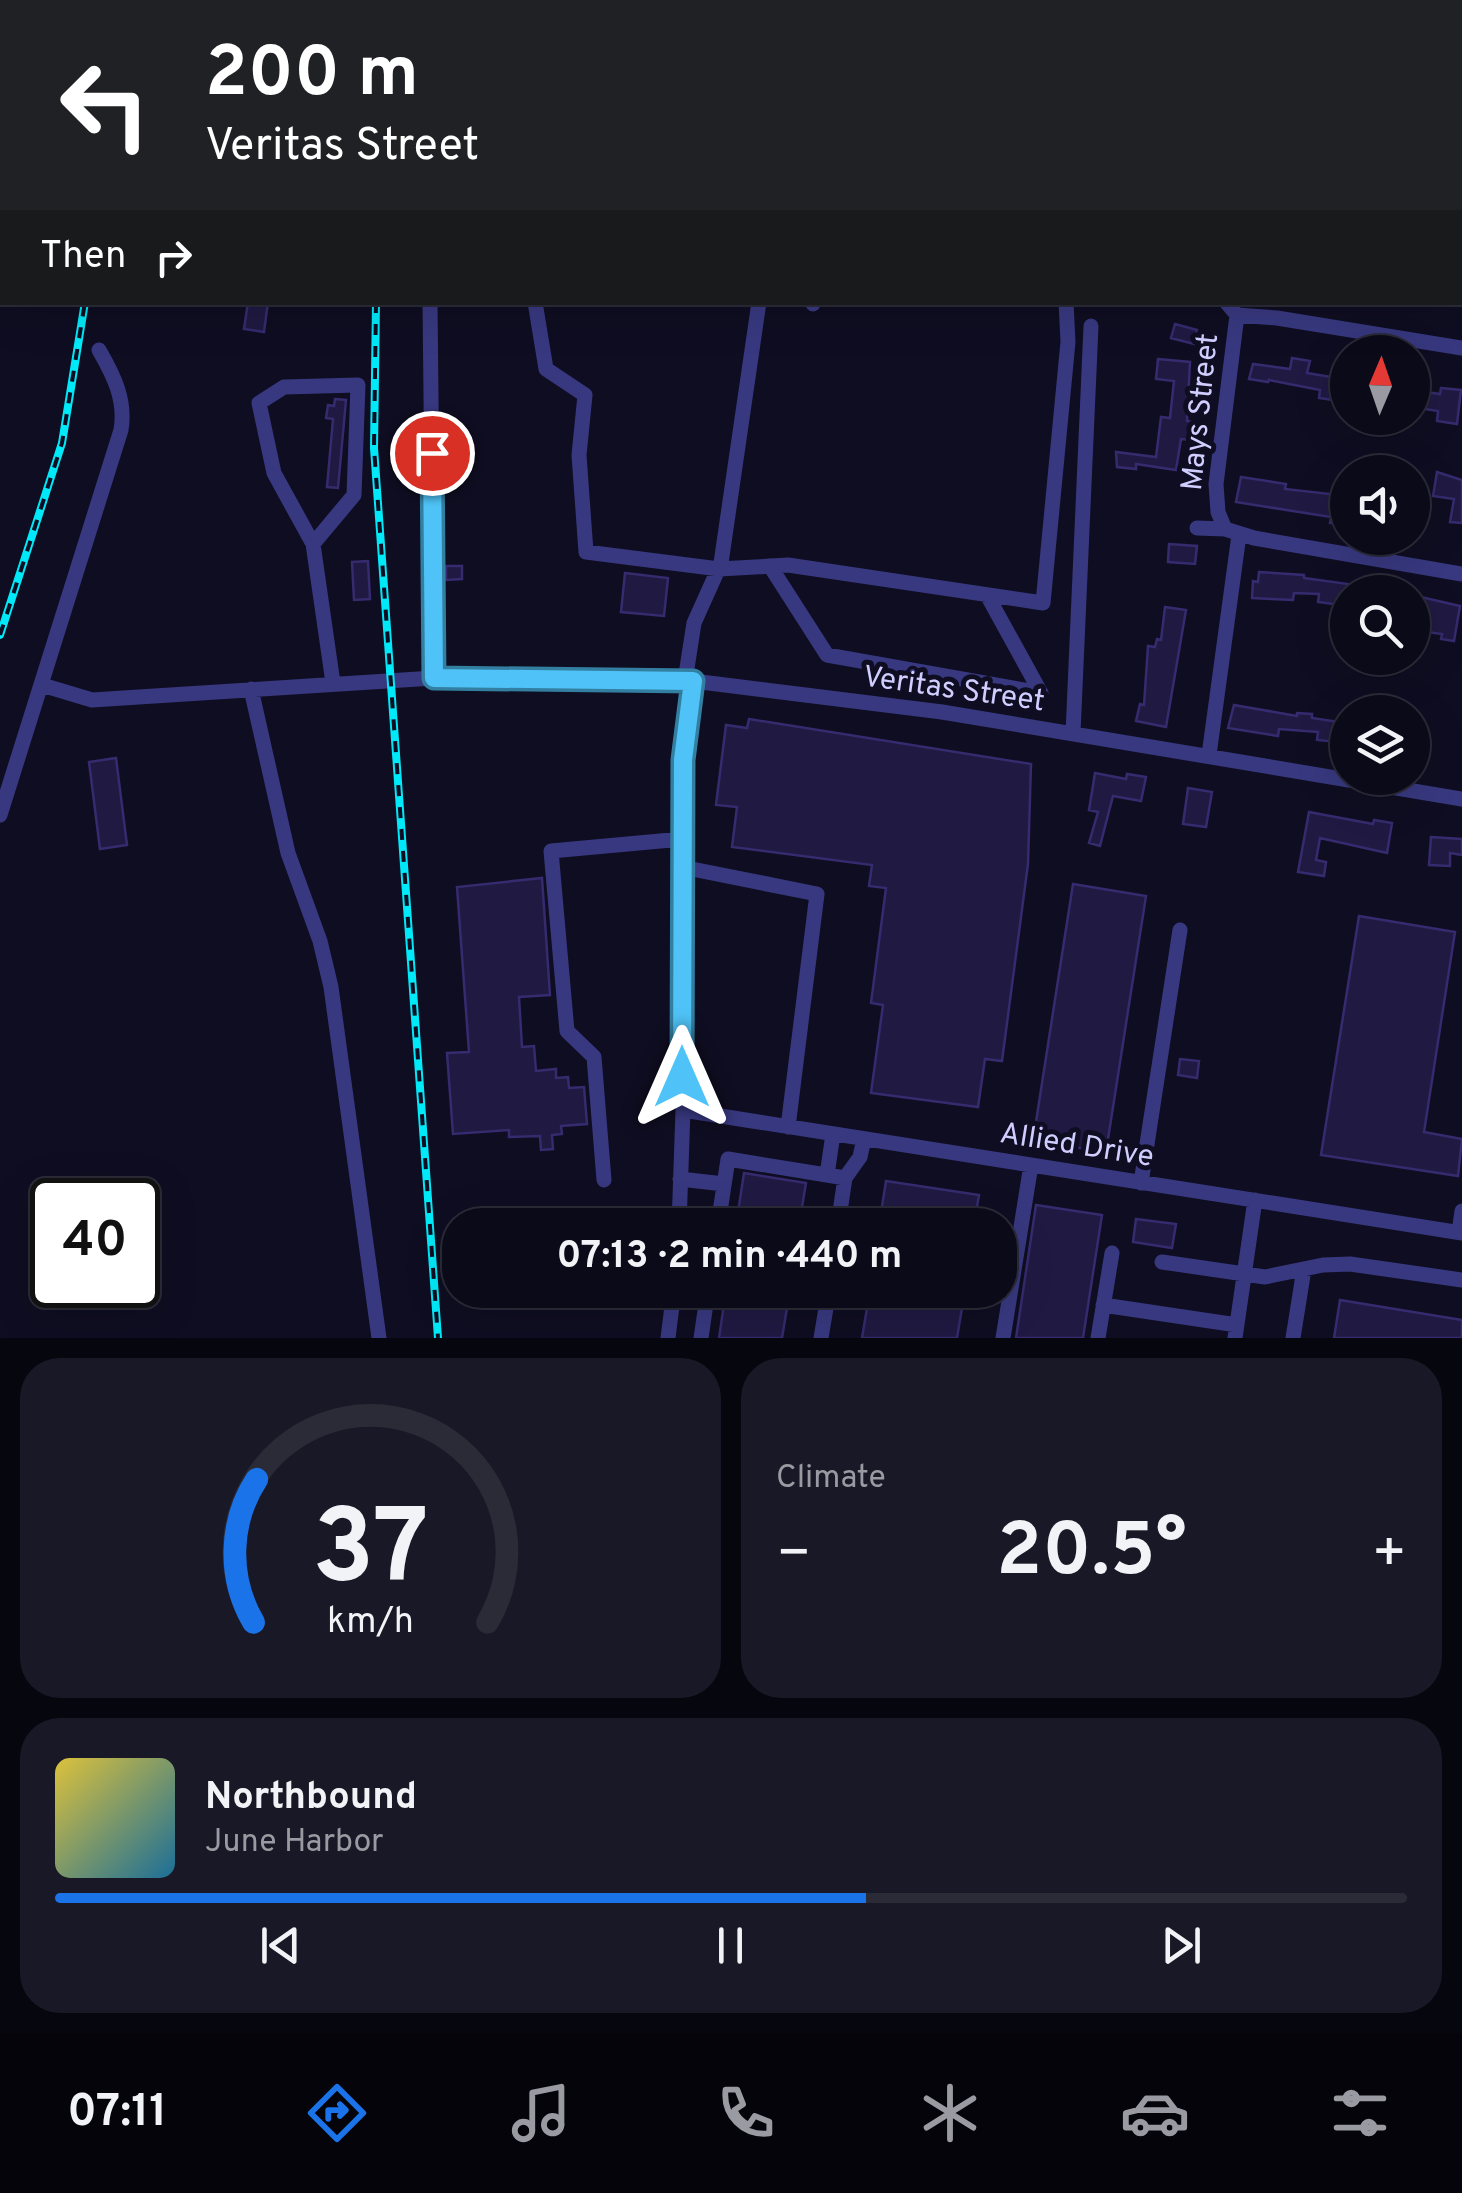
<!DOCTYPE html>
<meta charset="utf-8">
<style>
:root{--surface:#0b0a19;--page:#191826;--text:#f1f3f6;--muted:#9a9aa2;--line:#2b2b38;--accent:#1a73e8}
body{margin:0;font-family:Overpass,sans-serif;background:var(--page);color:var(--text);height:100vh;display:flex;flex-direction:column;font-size:38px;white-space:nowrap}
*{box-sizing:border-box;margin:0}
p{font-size:32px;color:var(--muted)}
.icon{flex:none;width:55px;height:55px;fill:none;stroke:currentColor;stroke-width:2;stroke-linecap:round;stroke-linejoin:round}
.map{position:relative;height:1338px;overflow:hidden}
.side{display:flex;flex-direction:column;gap:20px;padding:20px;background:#06060e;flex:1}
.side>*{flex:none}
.guide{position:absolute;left:0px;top:0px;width:1462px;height:305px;box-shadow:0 10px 40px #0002,0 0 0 2px var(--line);background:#202124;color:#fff;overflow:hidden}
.needle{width:65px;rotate:2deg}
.controls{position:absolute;left:1330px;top:335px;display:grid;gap:20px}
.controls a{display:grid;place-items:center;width:100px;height:100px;border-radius:50%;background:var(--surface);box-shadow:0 10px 40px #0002,0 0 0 2px var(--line);font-size:50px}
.speed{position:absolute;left:30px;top:1178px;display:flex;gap:20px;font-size:50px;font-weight:700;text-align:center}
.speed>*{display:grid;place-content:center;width:130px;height:130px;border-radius:50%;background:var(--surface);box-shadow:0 10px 40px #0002,0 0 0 2px var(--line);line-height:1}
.speed .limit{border:5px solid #111;border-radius:15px;background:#fff;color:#111}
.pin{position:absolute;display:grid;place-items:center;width:85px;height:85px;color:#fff;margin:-42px;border:5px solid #fff;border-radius:50%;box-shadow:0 2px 10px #0007}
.me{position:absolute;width:110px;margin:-55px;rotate:0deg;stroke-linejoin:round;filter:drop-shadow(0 0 8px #0008)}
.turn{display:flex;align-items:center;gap:35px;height:210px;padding:0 40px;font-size:45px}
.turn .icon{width:130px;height:130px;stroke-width:2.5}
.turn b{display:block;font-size:70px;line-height:85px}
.then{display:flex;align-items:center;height:95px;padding:0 40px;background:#0003;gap:20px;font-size:38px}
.big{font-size:75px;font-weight:700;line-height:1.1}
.side .widget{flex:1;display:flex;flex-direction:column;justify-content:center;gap:15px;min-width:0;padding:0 35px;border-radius:40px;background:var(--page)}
.side .dial{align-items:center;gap:0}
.dial svg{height:260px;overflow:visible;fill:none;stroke:var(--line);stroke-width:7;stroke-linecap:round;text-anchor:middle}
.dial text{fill:var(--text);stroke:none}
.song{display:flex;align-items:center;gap:30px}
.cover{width:120px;height:120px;border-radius:15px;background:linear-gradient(135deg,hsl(50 70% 55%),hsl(200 70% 35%))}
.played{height:10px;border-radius:5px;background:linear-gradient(90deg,var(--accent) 60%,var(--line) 60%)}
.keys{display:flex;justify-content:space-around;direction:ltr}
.heat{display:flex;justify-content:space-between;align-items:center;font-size:55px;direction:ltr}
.side .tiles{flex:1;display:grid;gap:20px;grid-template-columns:1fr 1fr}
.widget:last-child{grid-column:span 2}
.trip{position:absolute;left:442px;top:1208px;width:575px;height:100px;border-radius:40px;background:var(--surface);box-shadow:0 10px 40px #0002,0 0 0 2px var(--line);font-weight:700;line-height:100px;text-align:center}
.dock{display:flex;height:160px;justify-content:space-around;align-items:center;background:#04040a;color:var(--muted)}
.dock .icon{width:70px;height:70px}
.dock .active{color:var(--accent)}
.dock b{font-size:45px;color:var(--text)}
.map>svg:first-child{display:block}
.building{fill:#201942;stroke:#352b6e;stroke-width:2.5}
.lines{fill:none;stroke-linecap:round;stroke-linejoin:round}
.minor{stroke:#383880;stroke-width:15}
.rail-casing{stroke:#00e9f8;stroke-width:8}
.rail{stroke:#0f0d21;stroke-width:4;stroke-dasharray:11;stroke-linecap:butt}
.route-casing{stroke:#337fa1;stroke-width:25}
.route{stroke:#4fc3f7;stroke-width:18}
.labels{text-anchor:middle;stroke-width:10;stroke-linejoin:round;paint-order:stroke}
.street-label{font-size:30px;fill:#d0cdff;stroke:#0f0d21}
</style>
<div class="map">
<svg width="1462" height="1338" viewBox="0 0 1462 1338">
<rect width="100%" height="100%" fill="#0f0d21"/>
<path class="building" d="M248,302h20l-4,30 -20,-3z
M1175,324l22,6 -3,14 -23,-6z
M1292,358l18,3 -3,12 30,5 -4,22 -14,-2 1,-8 -51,-10 -1,2 -19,-3 4,-15 37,5z
M1158,359l32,3 -3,59 7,1 -3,18 -10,-1 -5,31 -40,-6v5l-19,-2 -1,-15 40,5 5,-40 9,1 4,-37 -18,-2z
M1441,388l20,2 -4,34 -20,-3 1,-10 -26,-4v-17l28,4z
M335,399l11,1 -8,88 -11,-1 6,-68 -7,-1 2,-13 6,1z
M1437,472l25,8v43l-12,-1 4,-23 -21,-3z
M1241,477l45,7 -1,5 63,7v29l-18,-2 1,-6 -95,-15z
M1169,544l28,2 -2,18 -27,-2z
M368,561l2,38 -16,1 -2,-38z
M446,566h16v13l-16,1z
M1259,572l45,3v3l44,6v22l-30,-4 1,-8 -25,-1 -1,7 -41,-2 1,-17 5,1z
M625,573l43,5 -4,38 -43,-4z
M1412,595l48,11 -6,35 -13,-2 1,-5 -30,-4z
M1165,607l21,3 -20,117 -30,-6 4,-17 4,1 4,-59 7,1 2,-8 4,1z
M1234,705l63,11v-3l15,1v4l27,4 -2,20 -20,-2 1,-8 -39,-3 -1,7 -50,-8z
M749,719l282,45 -3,100 -26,197 -17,-2 -7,48 -107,-14 12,-88 -12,-2 15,-115 -17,-2 3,-21 -140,-18 5,-40 -21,-2 10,-80 21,3z
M116,758l11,87 -27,4 -11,-87z
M1095,773l31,6 1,-5 19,3 -5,24 -28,-5 -13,50 -11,-3 9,-31 -9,-2z
M1188,788l24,4 -6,35 -23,-3z
M1309,812l64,12 1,-4 18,3 -5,30 -67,-15 -4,22 10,2 -2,14 -26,-4z
M1431,837l31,2v16l-12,-2v13l-21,-1z
M542,878l8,117 -31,2 3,50 12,-1 2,25 20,-2v9l12,-1 1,11 15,-1 3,37 -26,2 1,8 -10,1 1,14 -12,1 -1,-14 -31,1v-7l-56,4 -6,-81 22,-1 -12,-165z
M1073,884l73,12 -40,256 -73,-11z
M1359,916l96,16 -31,200 38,7 -4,37 -137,-21z
M1180,1059l19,2 -2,17 -19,-3z
M744,1173l62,10 -7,42h-63z
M886,1181l93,14 -5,30h-95z
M1036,1205l66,10 -19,123h-67z
M1136,1219l40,5 -4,24 -39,-6z
M726,1290h64l-8,48h-63z
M870,1290h95l-8,48h-95z
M1340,1300l122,20v18h-128z"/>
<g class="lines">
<path class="minor" d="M4,2l1,-2
M450,2l1,-2
M1454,2v-2
M0,15v21
M1460,221h2
M430,302l4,376
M535,302l11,67 39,26 -6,60 7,97 133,17 69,-4 255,38 25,-261 -2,-40
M813,304v-2
M1237,315l40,3 185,30
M1197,528l28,1 29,9 208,36
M1225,529l-7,-17 -2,-28 21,-169 -11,-13
M313,544l41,-49 4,-110 -74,2 -25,16 15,70 39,71 20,139
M770,566l57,89 214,38 -54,-98
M685,681l9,-58 27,-60 38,-261
M42,685l50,15 342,-22 259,3 249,31 520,87
M251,689l37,164 32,88 11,46 48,351
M1073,733l18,-407
M1209,755l30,-220
M0,815l121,-385c5,-30 -7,-54 -22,-80
M682,867l135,27 -29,233
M683,1110l779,123
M827,1175l6,-41
M680,1179l44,5
M604,1180l-10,-123 -27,-26 -16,-180 131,-12
M1141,1183l39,-253
M679,1225l4,-115 -1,-330 11,-99
M718,1225l10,-66 117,19
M838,1225l7,-47 15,-21 4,-18
M1459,1232l3,-21
M1162,1262l103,15 58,-12 27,-1 112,16
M1103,1305l134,20
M668,1338l6,-48
M701,1338l7,-48
M821,1338l8,-48
M1003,1338l28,-173
M1098,1338l14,-85
M1235,1338l20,-138
M1293,1338l11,-69"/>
<g class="rail-casing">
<path id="rail" d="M124,2v-2
M419,2l1,-2
M376,302l-2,146 64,890
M0,635l62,-192 23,-141"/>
</g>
<use href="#rail" class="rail"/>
</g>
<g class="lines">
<g class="route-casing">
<path id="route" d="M432,453l2,225 259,3 -10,79 -1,317"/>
</g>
<use href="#route" class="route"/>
</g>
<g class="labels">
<g class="street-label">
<text transform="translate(1199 412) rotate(-84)" y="10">Mays Street</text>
<text transform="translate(954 688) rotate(8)" y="10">Veritas Street</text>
<text transform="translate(1077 1144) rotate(9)" y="10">Allied Drive</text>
</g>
</g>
</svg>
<div class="controls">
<a><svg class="needle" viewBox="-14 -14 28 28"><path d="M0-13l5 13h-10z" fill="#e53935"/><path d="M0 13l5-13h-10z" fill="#9a9aa2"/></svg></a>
<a><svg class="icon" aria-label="sound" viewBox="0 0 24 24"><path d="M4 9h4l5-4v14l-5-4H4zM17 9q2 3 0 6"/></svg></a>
<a><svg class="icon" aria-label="search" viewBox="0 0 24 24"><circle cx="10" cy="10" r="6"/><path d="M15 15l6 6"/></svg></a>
<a><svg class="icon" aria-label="layers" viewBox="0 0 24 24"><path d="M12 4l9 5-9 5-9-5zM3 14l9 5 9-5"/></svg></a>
</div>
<div class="speed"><div class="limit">40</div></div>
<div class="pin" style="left:432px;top:453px;background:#d93025"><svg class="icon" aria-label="arrive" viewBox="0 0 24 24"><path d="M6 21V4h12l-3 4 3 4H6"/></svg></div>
<svg class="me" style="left:682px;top:1077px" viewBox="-20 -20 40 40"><path d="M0-17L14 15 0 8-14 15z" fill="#4fc3f7" stroke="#fff" stroke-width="4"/></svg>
<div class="trip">07:13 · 2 min · 440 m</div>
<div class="guide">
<div class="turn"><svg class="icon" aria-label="left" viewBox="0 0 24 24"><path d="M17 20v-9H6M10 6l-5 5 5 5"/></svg><div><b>200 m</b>Veritas Street</div></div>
<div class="then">Then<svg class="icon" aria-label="right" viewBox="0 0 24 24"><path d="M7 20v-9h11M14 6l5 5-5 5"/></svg></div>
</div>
</div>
<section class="side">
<div class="tiles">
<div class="widget dial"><svg viewBox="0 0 100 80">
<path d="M14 69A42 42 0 1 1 86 69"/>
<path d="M14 69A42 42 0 0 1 15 25" stroke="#1a73e8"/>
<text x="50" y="56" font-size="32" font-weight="700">37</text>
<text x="50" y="72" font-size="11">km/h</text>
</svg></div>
<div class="widget"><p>Climate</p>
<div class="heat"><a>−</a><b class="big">20.5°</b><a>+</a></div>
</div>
<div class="widget">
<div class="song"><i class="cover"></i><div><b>Northbound</b><p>June Harbor</p></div></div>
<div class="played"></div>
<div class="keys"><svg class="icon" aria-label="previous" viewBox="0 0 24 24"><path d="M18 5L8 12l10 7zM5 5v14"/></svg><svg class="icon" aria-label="pause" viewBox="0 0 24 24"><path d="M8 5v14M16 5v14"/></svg><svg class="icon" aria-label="next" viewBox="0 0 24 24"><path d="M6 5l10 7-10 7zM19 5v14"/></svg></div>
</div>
</div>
</section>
<nav class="dock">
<b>07:11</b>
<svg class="icon active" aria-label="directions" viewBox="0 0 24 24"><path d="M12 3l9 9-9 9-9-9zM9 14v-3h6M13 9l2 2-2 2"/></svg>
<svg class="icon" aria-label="music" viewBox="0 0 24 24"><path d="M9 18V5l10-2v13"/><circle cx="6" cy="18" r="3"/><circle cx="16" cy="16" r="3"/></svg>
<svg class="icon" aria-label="phone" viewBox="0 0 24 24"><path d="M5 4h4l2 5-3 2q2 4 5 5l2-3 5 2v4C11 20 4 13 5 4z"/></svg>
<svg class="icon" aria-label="climate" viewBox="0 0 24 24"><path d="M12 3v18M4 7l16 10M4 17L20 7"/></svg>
<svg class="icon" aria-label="car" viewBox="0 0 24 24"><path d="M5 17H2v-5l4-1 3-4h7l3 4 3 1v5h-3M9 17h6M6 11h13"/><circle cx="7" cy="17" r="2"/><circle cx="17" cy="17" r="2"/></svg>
<svg class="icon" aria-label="filters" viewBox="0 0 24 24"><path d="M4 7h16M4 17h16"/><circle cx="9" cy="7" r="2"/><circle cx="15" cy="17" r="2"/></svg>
</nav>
